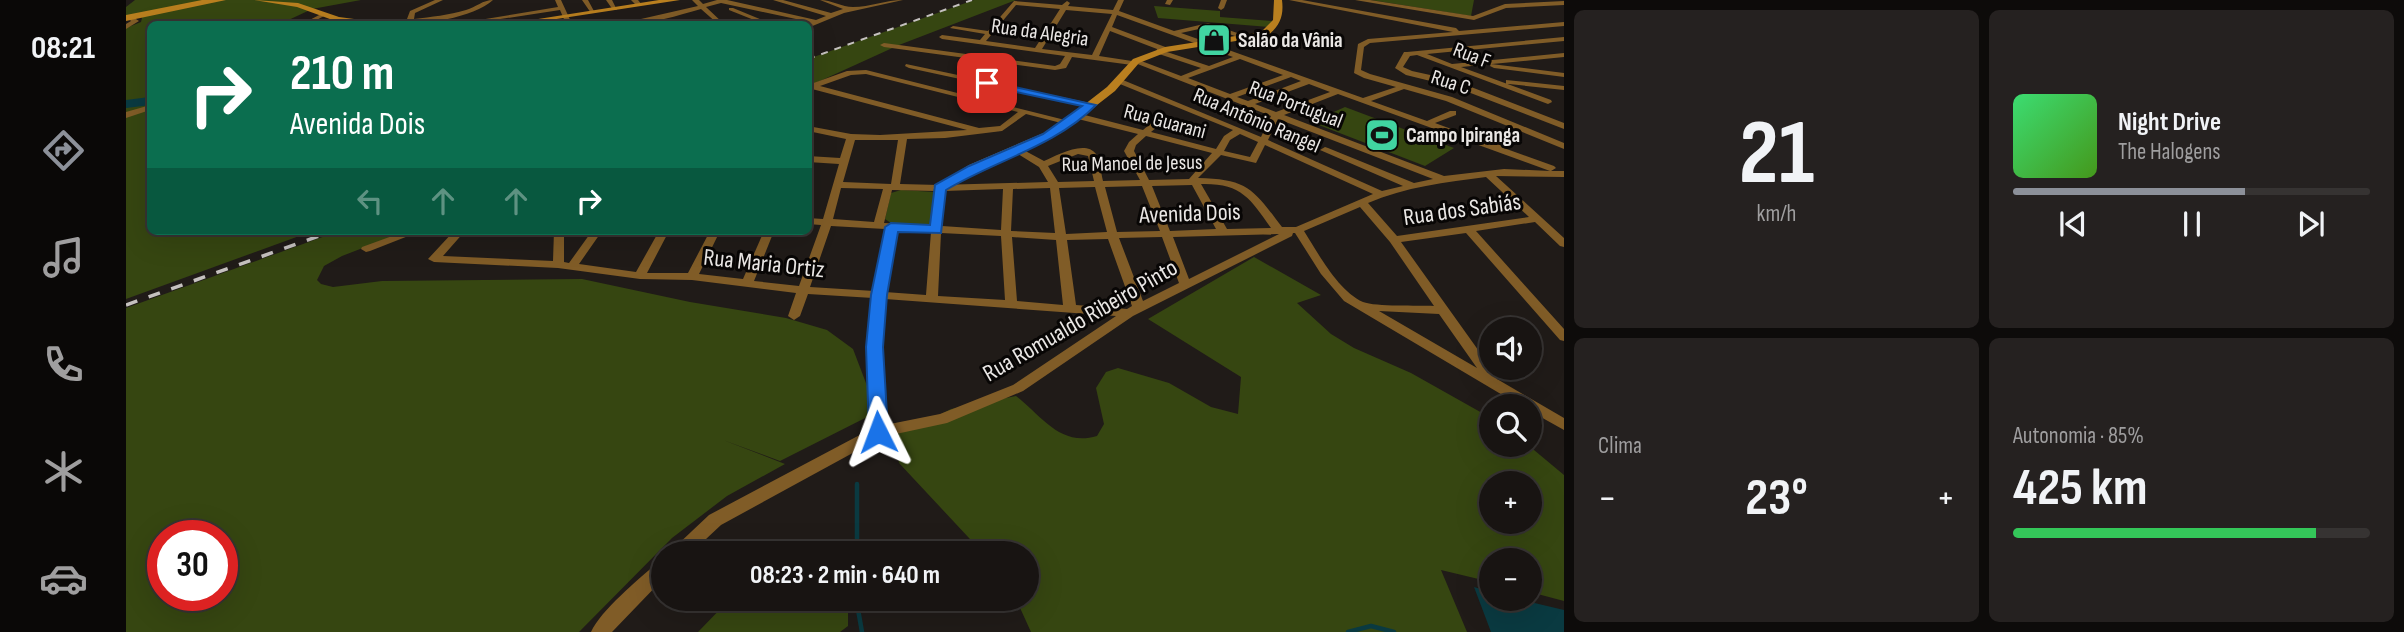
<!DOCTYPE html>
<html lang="pt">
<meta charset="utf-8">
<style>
:root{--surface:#181412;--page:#252120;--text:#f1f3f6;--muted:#9f9e9f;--line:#363332;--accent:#8c9099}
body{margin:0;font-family:"Sofia Sans Condensed",sans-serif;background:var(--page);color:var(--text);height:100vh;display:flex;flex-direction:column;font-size:26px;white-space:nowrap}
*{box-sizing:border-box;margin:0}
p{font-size:23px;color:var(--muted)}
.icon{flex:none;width:38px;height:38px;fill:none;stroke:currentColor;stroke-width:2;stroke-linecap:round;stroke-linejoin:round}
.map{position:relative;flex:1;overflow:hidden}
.details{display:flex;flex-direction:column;gap:10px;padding:10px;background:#0d0b0a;width:840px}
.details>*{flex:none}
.guide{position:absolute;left:21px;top:21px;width:665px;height:214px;border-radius:10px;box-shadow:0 7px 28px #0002,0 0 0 2px var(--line);background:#0b6e4f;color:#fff;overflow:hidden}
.tools{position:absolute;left:1353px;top:317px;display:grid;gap:14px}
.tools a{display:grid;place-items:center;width:63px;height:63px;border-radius:50%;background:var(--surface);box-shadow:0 7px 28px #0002,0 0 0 2px var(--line);font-size:35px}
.speed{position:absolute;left:21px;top:520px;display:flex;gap:14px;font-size:35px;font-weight:700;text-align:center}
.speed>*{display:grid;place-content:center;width:91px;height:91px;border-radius:50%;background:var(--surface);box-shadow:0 7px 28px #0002,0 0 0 2px var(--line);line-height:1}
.speed .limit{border:10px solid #d22;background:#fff;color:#111}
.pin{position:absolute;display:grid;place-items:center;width:60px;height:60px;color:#fff;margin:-30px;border-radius:14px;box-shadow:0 4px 10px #0006}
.me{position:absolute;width:77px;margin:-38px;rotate:357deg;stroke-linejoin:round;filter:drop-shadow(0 0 5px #0008)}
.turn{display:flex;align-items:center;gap:24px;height:147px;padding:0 28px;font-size:32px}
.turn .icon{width:91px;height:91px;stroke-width:2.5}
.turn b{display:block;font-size:49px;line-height:60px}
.lanes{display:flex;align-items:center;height:66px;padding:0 28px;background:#0003;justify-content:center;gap:35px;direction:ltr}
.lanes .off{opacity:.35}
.big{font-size:52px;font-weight:700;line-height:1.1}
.details .widget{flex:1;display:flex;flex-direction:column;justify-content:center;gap:10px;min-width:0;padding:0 24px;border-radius:10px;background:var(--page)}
.details .dial{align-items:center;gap:0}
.dial b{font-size:91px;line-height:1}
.song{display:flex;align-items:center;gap:21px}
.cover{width:84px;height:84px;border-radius:10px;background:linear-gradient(135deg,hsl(140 70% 55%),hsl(100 70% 35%))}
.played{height:7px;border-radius:4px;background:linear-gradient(90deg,var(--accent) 65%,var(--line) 65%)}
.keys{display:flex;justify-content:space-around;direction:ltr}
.heat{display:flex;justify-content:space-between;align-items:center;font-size:38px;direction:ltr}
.charge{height:10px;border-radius:5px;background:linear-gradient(90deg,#34c759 85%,var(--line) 0)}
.details .tiles{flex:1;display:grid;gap:10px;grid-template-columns:repeat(2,1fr)}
.trip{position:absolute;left:525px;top:541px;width:388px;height:70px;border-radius:35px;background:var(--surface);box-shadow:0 7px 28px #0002,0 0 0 2px var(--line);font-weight:700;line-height:70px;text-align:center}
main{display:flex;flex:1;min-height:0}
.tabs{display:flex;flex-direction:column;width:126px;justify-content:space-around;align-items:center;background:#0a0807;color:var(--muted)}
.tabs .icon{width:49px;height:49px}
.tabs .on{color:var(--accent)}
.tabs b{font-size:32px;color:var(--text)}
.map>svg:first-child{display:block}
.green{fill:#364611;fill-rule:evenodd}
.water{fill:#0a3a41}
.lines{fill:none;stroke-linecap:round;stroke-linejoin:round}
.stream{stroke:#0a3a41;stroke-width:4.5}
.canal-far1{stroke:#0a3a41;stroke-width:6}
.canal{stroke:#0a3a41;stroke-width:8}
.street{fill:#805c27;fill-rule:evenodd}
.secondary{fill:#b97f1f;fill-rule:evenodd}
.rail-far2{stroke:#c5c1bf;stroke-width:2;stroke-dasharray:7 7;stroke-linecap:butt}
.rail-far1{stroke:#c5c1bf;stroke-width:2.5;stroke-dasharray:10 10;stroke-linecap:butt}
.rail{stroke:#c5c1bf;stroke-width:3.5;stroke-dasharray:12 12;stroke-linecap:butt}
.route{fill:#1a73e8;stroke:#114b97;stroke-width:2}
.labels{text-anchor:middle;stroke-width:6;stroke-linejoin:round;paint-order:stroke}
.far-street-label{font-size:21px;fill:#eae7e5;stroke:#080605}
.far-poi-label{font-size:21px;font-weight:bold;fill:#eae7e5;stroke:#080605;text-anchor:start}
.street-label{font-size:24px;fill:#eae7e5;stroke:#080605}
</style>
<main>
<nav class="tabs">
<b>08:21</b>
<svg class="icon on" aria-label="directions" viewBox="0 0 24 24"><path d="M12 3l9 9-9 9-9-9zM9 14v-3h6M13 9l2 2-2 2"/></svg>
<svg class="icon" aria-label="music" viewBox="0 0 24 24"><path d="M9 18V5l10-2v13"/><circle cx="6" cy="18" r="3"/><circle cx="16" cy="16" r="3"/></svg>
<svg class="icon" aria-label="phone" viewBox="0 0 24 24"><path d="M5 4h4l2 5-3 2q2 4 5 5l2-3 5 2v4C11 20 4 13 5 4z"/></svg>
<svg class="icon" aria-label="climate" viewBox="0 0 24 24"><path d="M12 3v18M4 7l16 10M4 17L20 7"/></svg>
<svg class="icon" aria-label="car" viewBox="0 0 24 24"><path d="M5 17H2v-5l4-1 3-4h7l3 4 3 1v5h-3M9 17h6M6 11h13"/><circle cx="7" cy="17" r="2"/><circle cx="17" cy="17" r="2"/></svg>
</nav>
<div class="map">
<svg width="1438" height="632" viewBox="0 0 1438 632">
<rect width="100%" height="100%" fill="#201b18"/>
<path class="green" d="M9,0h226l-49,9 -32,15h-130v70l-5,3h5v134h163l-187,68v-271l15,-6 1,-4 -2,-3 -14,2v-10z
M848,0h42l-117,45 -90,41 -1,-27z
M1245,0h103l-3,16z
M1028,6l66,5v6l52,4 -3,6 -111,-9z
M1219,107l109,41 -29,18 -114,-44z
M775,190l34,2 -2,34 -42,-3 -6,-4 6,-26z
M213,231h68l-65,25 -18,10 -7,14 4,4 12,3 49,-6 200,-2 108,23 96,16 41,12 26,19 24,63 -97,49 -57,-21 62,24 -58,32 -55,42 -93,94h-453v-324zM37,536h59v59h-59z
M1128,257l67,38 -24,8 34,31 23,14 57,25 80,45v26l37,1 36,30v126l-34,-9v-32h-39v22l-50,-12 26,62h-436l-15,-33 11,-1v-45h-44l-84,-90 -8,-38 38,-5 22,-11 65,-13c26,20 44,51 81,40l7,-12 -8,-36 10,-16 12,-4 51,15 42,24 27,7 3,-37 -93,-58zM1365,483h39v39h-39z
M605,598l117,1v27l-8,6h-142z"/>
<path class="water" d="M1348,587l17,5v6l27,1 46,11v22h-73z"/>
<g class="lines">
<path class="stream" d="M731,484v69
M730,598l6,34
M1222,632l23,-6 23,6"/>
<path class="canal-far1" d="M21,101h3"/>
<path class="canal" d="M0,104l24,-3"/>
<path class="street" d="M309,0h8l-28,13 -1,6c17,-2 35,-4 52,-9 10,-3 17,-10 27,-10 -24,22 -91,27 -122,24l3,-2 33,-3 3,-8z
M429,0h6l11,24h-6l-6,-14 -92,14h-13l103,-17z
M456,0h6l7,13h-4z
M480,0h6l5,10h-4z
M505,0h7l4,5 -5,1z
M566,0h7l4,4 14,-4h10l89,20 10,-4 -53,-16h10l48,13 12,-4 -23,-9c11,0 22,7 33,7 17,0 33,-7 50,-7l-59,13 -34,14 -3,-3 3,-2 -89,-19 -15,4 18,17h-6l-17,-15c-25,7 -56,17 -82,15l79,-18z
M992,0h6l-5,11 55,20 34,-8 41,14v2l-2,1 -39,-13 -27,6 182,65 33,-11 -32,-9 -10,-5 4,-29 10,-5 85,-7 -164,-32h13l154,28 3,3 105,-9v4l-194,17 -6,4 -3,23 9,4 82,23 112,46v6l-118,-48 -42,-12 -33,12 56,20 23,-10h6v4l-21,8 57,21 19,-7h6v4l-16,6 53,19 2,2 -5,3h13v6l-68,-1 68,62v9l-4,-1 -25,-24 -59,9 88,98v12l-4,-1 -94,-107 -65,9 95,133 1,4 67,39v12l-34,-19v-5h-9l-177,-105 -23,-27 -26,-41h-2l-1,3 -159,80 -110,75 -76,32 -65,14 -161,88 -30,28h-19l2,-5 35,-33 162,-86 -2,-82 4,-49 -65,-4 -8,22 -6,4 -6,-4 8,-23 -104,-13 -52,-1 -82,-11 -124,-6 -6,-3 26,-28h11l-22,25 110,5 1,-30h10v31l5,1 23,-32h10l-23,33 57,8 23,-41h10l-22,42h41l22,-42h10l-21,43 44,5 21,-48h10l-20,50 45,5 22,-61 -13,-1v-6l15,1 16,-55 -31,-2v-6l32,2 6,-19 -38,-8v-5l43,8 29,1 87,-5 -155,-41 -4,1v-5l39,-14 19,-1 207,52 -4,3 -43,-11 -24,17 -57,7 -38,1 -7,45 39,1 109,-3 -9,-15 -24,-15v-4l3,-1 26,14c12,-5 41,-22 52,-7 4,6 5,19 7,27l37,-1 -16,-29 5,-9 9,-8 -64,-16v-4l3,-1 66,17 14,-12h6v4l-12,10 65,17 8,-13 9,-6 -118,-48 -1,-2 4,-2 143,59 10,-21 -136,-53 -3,2 -60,-8 -6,11 -11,2 -171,-23 -4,-2 4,-2 171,23 5,-2 5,-8 -123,-17 -3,-2 3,-2 38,5 5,-6 -35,-6 3,-2 35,5 26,-30 48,4 5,-4 3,2 -2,3 45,4zM890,5l44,4 -25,39 -49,-7zM940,10l46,4 -20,41 -50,-6zM991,15l116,42 -24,9 -42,-14 1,-4 -56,-21zM984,31l47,18 -1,4 45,15 -20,8 -45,-17 -4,2 -33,-5zM1114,59l43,16 -53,19 -42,-16zM740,74l152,38 -18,14 -21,2 -159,-42 31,-11zM1165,77l10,4 -53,20 -11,-4zM1183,84l21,8 -54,20 -21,-8zM1212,94l212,77 -46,-2 -60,7 -160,-61zM1152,119l155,60 -19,4 -86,-35 -3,-1 -5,3 83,36 -21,5 -114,-51zM1114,134l18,8 -8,15 -26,-6 6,-11zM1020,136l66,17 -23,26 -40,1 -15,-29 2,-6zM729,140h43l-7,44 -48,-2zM1139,145l108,49 -77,33h-14c-29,-38 -34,-48 -84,-49l23,-23 35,8zM952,154l10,2 6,25 -36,1 -10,-16zM1360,177l43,40 -132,19 -29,-33c37,-16 78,-21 118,-26zM1075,184c40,-1 49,14 70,44l-44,1zM1066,185l24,44 -46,2 -18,-45zM1016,186l18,45 -43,1 -12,-45zM969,187l12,45 -41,2 -7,-46zM715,188l42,1 -9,33 -41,-3zM924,188l5,45 -44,-2 2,-42zM877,189l-2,41 -59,-4 2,-35zM766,190l42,1 -3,35 -47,-3zM1234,207l30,35 44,64c-16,-1 -58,1 -71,-4 -25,-11 -45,-49 -59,-71zM705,226l54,3 -11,62 -64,-4zM770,230l35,2 -5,63 -41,-3zM815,233l60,3 4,64 -67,-4zM1151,234h2l-90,45 -16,-42zM886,237l44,3 7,65 -46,-4zM1036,237l17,46 -36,18 -24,-63zM982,239l24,67 -5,3 -51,-4 -9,-65zM759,299l231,17 -103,69 -73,29 -55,11 -4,-78zM1253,311l60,3 38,54z
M1041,0h6l-3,5 -5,-1z
M1095,0h6l-3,8 -3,2 -3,-2z
M1229,0h15l103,16 32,-12 59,-3v4l-58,3 -32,12z
M603,8h4l39,16h-8l-35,-14z
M195,14l5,1 -17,9h-7z
M4,15l9,6 -13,8v-5l5,-3 -4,-4z
M1438,37v4l-137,13 25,10 112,-11v4l-103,10 90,33 1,2 -4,2 -131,-49 -7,1 -7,11 9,4 41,9 111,43v6l-109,-42 -49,-12 -11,-7 9,-16h3z
M780,64l184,39 4,2 -4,2 -181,-39 -4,-2z
M1365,64l73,9v4l-70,-9 -4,-2z
M1380,80l58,6v4l-55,-6h-3z
M21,106h3v4l-24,8v-6z
M280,231h15l-51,20 -4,1 -5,-3 1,-2z
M537,561v18l-51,53h-21c10,-22 47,-52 66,-69z"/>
<path class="secondary" d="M76,0h24l-100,21v-6z
M128,0l44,3 41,14 53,7 -54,-2 -41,-15z
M533,0h21l-156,24h-18z
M1148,0h8c2,16 -2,26 -15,36l-100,16 -28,11 -24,28 -54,42 -84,38 -34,20 -4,1 -6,-4 36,-23 84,-36 54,-42 26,-28 32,-12 96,-15 12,-12z"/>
<path class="rail-far2" d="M682,59l164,-59"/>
<path class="rail-far1" d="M199,233l6,-2"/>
<path class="rail" d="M0,305l204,-73"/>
</g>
<path class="route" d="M857,80l113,25c-40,41 -102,56 -150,85l-5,43 -43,-1 -11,63 -4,52 5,85 -3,5h-13l-3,-5 -3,-85 5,-52 14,-68 6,-4 39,2 5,-40 34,-19 74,-32 39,-28 -99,-21z"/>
<defs>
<g id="shop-square" transform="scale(1.75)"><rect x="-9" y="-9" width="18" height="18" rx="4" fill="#41d4a1" stroke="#080605"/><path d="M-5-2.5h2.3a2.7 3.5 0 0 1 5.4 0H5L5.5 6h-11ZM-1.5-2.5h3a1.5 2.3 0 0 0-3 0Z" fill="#111"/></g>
<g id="stadium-square" transform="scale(1.75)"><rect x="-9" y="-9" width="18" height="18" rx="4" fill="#41d4a1" stroke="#080605"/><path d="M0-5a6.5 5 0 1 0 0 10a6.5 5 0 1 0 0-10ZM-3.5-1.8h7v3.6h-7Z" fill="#111"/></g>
</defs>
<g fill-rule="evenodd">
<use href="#shop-square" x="1088" y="40"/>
<use href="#stadium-square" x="1256" y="135"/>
</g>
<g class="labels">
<g class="far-street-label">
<text transform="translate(914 32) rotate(8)" y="7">Rua da Alegria</text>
<text transform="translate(1346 55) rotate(21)" y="7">Rua F</text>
<text transform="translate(1325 82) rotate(18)" y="7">Rua C</text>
<text transform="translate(1170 104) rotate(21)" y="7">Rua Portugual</text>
<text transform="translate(1131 120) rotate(23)" y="7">Rua Antônio Rangel</text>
<text transform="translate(1039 121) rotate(15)" y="7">Rua Guarani</text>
<text transform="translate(1006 163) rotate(-1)" y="7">Rua Manoel de Jesus</text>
</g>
<g class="far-poi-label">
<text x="1112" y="47">Salão da Vânia</text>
<text x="1280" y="142">Campo Ipiranga</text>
</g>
<g class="street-label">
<text transform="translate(1336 209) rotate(-8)" y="8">Rua dos Sabiás</text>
<text transform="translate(1064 213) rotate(-2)" y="8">Avenida Dois</text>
<text transform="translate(638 263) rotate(6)" y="8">Rua Maria Ortiz</text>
<text transform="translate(954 320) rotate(-30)" y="8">Rua Romualdo Ribeiro Pinto</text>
</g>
</g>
</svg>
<div class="tools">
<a><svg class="icon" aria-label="sound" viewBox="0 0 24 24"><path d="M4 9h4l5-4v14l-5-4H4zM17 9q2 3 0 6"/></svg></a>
<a><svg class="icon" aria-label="search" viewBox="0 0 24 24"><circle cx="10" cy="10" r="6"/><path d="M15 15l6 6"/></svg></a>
<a>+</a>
<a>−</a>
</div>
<div class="speed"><div class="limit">30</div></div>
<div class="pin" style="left:861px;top:83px;background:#d93025"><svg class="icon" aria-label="arrive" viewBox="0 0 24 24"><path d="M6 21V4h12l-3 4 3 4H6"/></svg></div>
<svg class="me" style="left:752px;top:432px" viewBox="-20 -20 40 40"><path d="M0-17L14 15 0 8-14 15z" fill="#1a73e8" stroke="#fff" stroke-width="4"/></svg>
<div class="trip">08:23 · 2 min · 640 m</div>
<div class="guide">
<div class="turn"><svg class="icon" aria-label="right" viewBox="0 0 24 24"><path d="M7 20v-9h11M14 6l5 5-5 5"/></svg><div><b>210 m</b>Avenida Dois</div></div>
<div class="lanes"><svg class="icon off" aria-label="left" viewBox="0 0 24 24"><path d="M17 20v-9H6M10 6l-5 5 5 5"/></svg><svg class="icon off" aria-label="ahead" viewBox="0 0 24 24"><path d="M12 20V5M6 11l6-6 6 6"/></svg><svg class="icon off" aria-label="ahead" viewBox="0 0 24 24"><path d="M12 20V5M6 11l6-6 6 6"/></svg><svg class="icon" aria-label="right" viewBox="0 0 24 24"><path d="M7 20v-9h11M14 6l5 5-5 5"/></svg></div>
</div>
</div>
<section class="details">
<div class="tiles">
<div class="widget dial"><b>21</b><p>km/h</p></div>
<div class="widget">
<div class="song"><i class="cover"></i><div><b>Night Drive</b><p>The Halogens</p></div></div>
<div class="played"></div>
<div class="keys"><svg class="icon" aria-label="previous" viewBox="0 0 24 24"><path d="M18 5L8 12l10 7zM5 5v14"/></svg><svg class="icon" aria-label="pause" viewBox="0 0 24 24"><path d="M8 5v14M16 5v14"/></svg><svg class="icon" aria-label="next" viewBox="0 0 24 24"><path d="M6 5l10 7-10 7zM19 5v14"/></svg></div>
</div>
<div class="widget"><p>Clima</p>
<div class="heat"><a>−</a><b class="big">23°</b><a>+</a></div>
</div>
<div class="widget"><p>Autonomia · 85%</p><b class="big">425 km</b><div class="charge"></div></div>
</div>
</section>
</main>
